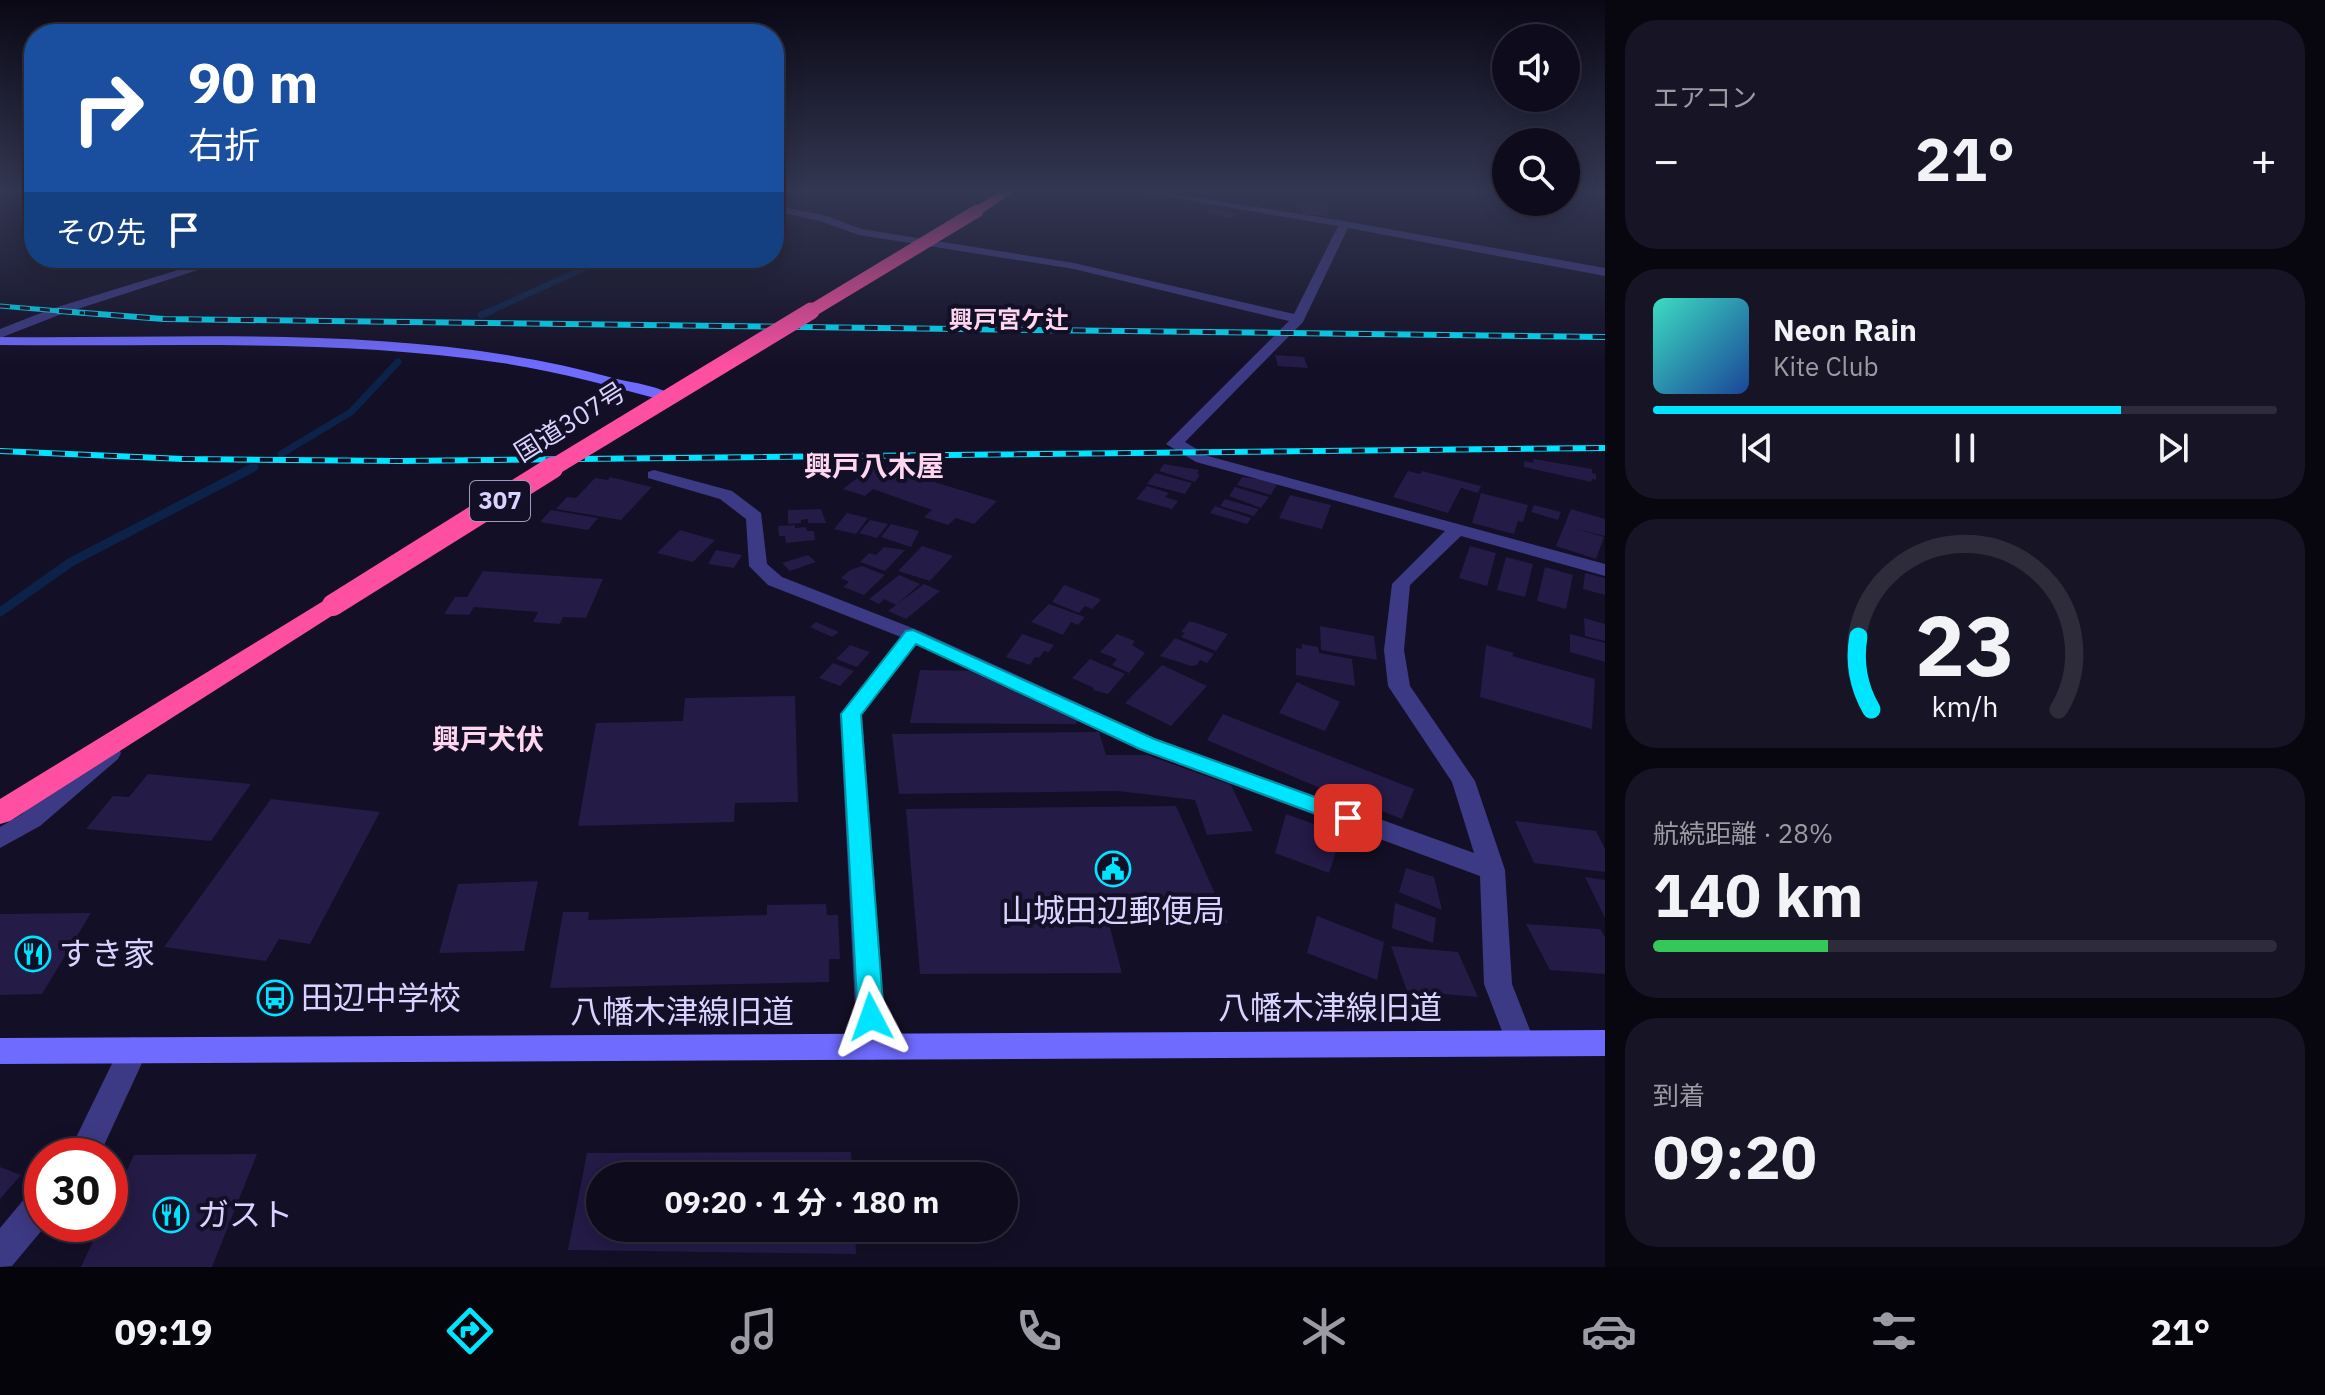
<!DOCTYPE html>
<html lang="ja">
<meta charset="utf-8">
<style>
:root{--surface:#0e0b1c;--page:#171425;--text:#f1f3f6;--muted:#9b9ba3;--line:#2e2b3b;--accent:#00e5ff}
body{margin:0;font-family:"IBM Plex Sans","Noto Sans JP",sans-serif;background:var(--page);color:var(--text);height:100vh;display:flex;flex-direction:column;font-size:30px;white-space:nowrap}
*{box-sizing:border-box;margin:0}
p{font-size:26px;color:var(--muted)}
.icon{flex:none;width:44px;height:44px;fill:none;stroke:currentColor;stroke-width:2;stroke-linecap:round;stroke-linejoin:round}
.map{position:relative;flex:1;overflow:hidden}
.drawer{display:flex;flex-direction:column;gap:20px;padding:20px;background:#08060f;width:720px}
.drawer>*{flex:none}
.banner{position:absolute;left:24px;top:24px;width:760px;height:244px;border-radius:32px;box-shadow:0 4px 20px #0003,0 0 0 2px var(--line);background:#1a4fa0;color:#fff;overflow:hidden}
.controls{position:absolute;left:1492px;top:24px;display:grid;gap:16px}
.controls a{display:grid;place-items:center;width:88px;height:88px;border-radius:50%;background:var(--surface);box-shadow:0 4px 20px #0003,0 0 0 2px var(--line);font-size:40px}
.speed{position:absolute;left:24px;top:1138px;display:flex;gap:16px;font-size:40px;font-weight:700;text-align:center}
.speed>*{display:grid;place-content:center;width:104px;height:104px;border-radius:50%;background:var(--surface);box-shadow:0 4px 20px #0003,0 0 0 2px var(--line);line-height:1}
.speed .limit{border:12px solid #d22;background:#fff;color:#111}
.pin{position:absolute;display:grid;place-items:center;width:68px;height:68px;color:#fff;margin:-34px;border-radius:16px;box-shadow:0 4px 12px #0006}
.me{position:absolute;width:88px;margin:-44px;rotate:356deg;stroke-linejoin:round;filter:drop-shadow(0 0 6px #0008)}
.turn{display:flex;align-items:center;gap:28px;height:168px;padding:0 32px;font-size:36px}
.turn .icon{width:104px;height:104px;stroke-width:2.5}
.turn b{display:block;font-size:56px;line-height:68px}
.then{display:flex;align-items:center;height:76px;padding:0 32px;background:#0003;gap:16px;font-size:30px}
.big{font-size:60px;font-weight:700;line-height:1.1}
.drawer .tile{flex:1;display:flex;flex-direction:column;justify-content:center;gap:12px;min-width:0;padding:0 28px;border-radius:32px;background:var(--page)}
.drawer .dial{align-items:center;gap:0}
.dial svg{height:208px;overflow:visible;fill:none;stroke:var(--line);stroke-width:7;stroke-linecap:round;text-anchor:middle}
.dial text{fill:var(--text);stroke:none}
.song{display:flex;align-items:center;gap:24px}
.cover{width:96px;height:96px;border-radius:12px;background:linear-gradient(135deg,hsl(170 70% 55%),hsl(220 70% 35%))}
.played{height:8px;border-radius:4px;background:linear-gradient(90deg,var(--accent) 75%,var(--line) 75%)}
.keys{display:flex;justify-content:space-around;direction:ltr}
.heat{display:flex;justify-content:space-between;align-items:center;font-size:44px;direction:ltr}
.charge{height:12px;border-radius:6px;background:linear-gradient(90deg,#34c759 28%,var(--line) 0)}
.trip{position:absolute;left:586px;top:1162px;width:432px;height:80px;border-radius:40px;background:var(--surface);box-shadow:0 4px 20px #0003,0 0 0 2px var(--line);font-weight:700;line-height:80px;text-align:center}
.dock{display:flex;height:128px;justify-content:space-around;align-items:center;background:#06040b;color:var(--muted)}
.dock .icon{width:56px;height:56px}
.dock .current{color:var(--accent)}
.dock b{font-size:36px;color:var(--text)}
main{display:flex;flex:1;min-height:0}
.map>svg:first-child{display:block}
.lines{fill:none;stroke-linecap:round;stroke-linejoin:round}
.stream-far2{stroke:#0c2248;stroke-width:6}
.stream-far1{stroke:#0c2248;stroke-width:7}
.stream{stroke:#0c2248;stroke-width:9}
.building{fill:#241b47}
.street{fill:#3d3a85;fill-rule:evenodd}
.secondary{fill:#6f6bff;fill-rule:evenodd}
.highway{fill:#ff4fa3;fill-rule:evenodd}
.rail-far1-casing{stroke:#00e5ff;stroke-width:5}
.rail-casing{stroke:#00e5ff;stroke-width:6}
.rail-far1{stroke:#130f26;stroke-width:3;stroke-dasharray:10;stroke-linecap:butt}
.rail{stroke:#130f26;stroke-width:4;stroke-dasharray:13;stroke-linecap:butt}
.highway-bridge-far2{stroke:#ff4fa3;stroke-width:13}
.highway-bridge-far1{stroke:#ff4fa3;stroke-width:17}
.highway-bridge{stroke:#ff4fa3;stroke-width:22}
.route{fill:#00e5ff;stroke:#0095a6;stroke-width:2}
.labels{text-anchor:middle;stroke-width:8;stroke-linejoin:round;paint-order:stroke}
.far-neighbourhood-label{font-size:24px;font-weight:bold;fill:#ffd6f0;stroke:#130f26}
.shield{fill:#130f26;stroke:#9e99be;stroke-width:2}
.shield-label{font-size:24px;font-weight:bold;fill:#d9d4ff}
.street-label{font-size:26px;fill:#d9d4ff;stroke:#130f26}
.neighbourhood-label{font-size:28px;font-weight:bold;fill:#ffd6f0;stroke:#130f26}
.near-poi-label{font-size:32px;fill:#d9d4ff;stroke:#130f26;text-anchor:start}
.near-street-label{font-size:32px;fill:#d9d4ff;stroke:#130f26}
</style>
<main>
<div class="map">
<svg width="1605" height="1267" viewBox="0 0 1605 1267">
<rect width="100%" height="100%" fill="#130f26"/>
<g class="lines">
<path class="stream-far2" d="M486,313l121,-55"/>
<path class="stream-far1" d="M481,315l10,-4
M281,454l70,-42 47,-50
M248,470l7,-3"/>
<path class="stream" d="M0,612l71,-50 181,-94"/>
</g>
<path class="building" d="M1298,202l27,2 5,12 -28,-2z
M1210,208l28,5 -5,5 -28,-5z
M1275,355l29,2 4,11 -30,-2z
M1534,459l58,10v4l4,1v6l-4,-1 -1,3 -67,-15v-6l9,2z
M875,464l122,37 -23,23 -18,-6 -8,7 -24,-8 8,-7 -59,-21 -8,7 -22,-7z
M1164,464l35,6 -2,4 3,1 -5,7 -36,-11z
M1408,471l12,3 2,-3 59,15 -3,7 -17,-5 -13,25 -55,-16z
M1155,473l37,10 -7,11 -38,-10z
M610,477l42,10 -31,33 -65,-11 11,-12 9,1 19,-20 13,2z
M1242,477l18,2 17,5 -6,11 -34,-10z
M1147,486l22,7 -4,4 13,4 -6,8 -36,-10z
M1235,487l34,10 -8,11 -32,-12z
M1481,493l47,12 -5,17 -5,-1 -4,13 -42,-11z
M1290,495l41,10 -9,24 -43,-11z
M1225,499l34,10 -5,7 -34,-10z
M1534,505l27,7 -3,8 -27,-8z
M1215,506l36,12 -4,6 -37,-11z
M821,509l5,14h-18v-4l-7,1v3l-13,1v-14z
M1571,509l34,10v17l-28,-7 27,8 -8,22 -40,-13z
M551,510l47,8 -10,12 -48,-8z
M847,513l21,5 -12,16 -22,-5z
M870,520l18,4 -11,14 -18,-5z
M891,524l28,7 -8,16 -30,-10z
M795,525v3l11,-1 1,4h7l1,9 -29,3 -1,-7h-6l-1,-10z
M680,530l35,10 -22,22 -36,-9z
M922,546l31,10 -23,25 -32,-10z
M1470,546l26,7 -9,33 -28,-8z
M884,547l21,3 -20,21 -25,-9 9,-9 7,2z
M716,550l26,5 -8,13 -26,-4z
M808,555l8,7 -26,9 -8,-8z
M1506,557l27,7 -8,33 -28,-7z
M862,566l23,9 -21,20 -21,-8 6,-5 -8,-4 9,-8z
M1545,567l28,8 -7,34 -29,-8z
M483,571l120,8 -17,39 -23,-1 -3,7 -27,-2 5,-10 -64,-5 -5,8 -25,-1 11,-17h12z
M1585,573l20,5v17l-22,-6z
M899,575l21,9 -24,21 -12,-6 -5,5 -10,-5z
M924,584l16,7 -34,28 -18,-8z
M1064,585l34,13 3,2 -9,9 -7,-3 -6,7 -27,-11z
M1049,604l36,13 -7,8 -7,-3 -8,13 -32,-13z
M1584,618l21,6v17l-20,-5z
M816,622l23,10 -7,5 -22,-10z
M1189,622h5l34,12 -12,17 -35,-14 4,-4 -4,-1z
M1320,626l54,10 3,24 -56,-10z
M1022,634l32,11 -5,7 -5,-1 -5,7 -4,-1 -5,8 -24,-8z
M1117,634l18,7 -3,4 13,8 -16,20 -17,-8 5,-6 -17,-7z
M1570,634l35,9v19l-35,-10z
M1175,638l39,16 -7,9 -7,-3 -3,5 -6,1 -31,-10z
M1302,644l16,3 1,6 33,6 3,27 -59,-11v-27l6,1z
M850,645l20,7 -13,15 -21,-8z
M1486,645l28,8 -2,3 83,23 -3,50 -112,-32z
M1090,659l35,15 -17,20 -15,-4 1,-2 -22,-10z
M833,663l21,8 -14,15 -21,-8z
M1162,665l45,21 -36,40 -46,-23z
M920,670l66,1 96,43 -6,10 -166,-1z
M1297,682l43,20 -15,29 -46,-18z
M795,696l3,106 -63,1 -1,19 -156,4 18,-103 87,-2 2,-23z
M1223,714l191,75 -12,30 -20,-8 -1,3 -174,-74z
M1099,732l7,23h41l84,30 22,46 -46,4 -12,-35 -77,-9 -219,3 -7,-60z
M148,774l103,10 -40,57 -125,-12 27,-33 16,1z
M271,799l109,13 -70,132 -31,-5 -13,22 -102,-14z
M1176,806l52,117 -120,-3 14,53 -202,1 -14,-165z
M1286,814l50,18 5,5 -12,36 -54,-20z
M1515,821l81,10 9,18v23l-71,-9z
M1406,868l28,9 8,33 -43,-18z
M1585,877l20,3v38z
M538,881l-14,70 -85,2 19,-69z
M1395,903l41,15 -3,25 -41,-15z
M826,904l1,11h11l2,44h-11v23l-279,6 13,-76h26l-1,8 179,-5v-10z
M91,913l-49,81 -42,1v-81z
M1317,916l67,26 -7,38 -70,-27z
M1526,924l74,5 5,8v37l-55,-4z
M1391,946l67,6 20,45 -71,-6z
M851,1152l1,24h-252v52h255l1,26 -288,-4 19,-97z
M257,1154l-45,113h-131l20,-43h9v-19l24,-50z
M0,1167l21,8 -21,24z"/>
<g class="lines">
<path class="street" d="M1120,189h22l202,32 261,47v8l-257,-48 -45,94 -118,120 23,14 397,108v12l-144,-40 -51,49 -6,65 6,36 65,95 30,89 7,114 23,59 -5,9 -10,4 -10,-4 -26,-68 -4,-108 -341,-126 -223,-106 -54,71 25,332 -5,9 -10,4 -10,-4 -5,-9 -17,-333 61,-77 -133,-52 -19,-19 -3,-47 -26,-20 -72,-21v-6l6,-2 78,21 29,22 6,51 15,13 138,54 235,107 319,115 -22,-71 -64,-96 -4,-36 8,-66 53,-53 -249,-69 -30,-18 123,-123 -215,-52 -215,-34 -39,-14 -46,-10v-6l53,11 34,13 213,34 220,51 44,-88z
M217,258h18l-176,57 -59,23v-9l51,-20z
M110,745l8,2 3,6 -3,6 -78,67 -40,22v-21l22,-13 80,-67z
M133,1037l10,4 5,9 -49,106h-32l56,-115z
M42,1187v37h5l-35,42 -12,1v-39l30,-36z"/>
<path class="secondary" d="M0,337c205,2 418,-14 617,42 17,4 44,7 57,18l-7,4c-55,-14 -109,-30 -165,-38 -166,-25 -335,-16 -502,-18z
M1605,1030v26l-1605,8v-26z"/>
<path class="highway" d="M1004,189h14l-37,25h-8v-6z
M333,598l8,2 4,5 -4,5 -331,211 -10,3v-25l325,-199z"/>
<g class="rail-far1-casing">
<path id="rail-far1" d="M0,306l84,7"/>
</g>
<g class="rail-casing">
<path id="rail" d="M59,311l105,8 1441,18
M0,451l183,8 218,2 1204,-13"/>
</g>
<use href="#rail-far1" class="rail-far1"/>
<use href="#rail" class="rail"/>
<path class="highway-bridge-far2" d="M808,313l169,-102"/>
<path class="highway-bridge-far1" d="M549,470l262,-159"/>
<path class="highway-bridge" d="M333,605l219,-137"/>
</g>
<linearGradient id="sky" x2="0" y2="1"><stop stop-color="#0a0815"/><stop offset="0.52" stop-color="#333752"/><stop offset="1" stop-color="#333752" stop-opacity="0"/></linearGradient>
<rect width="1605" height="366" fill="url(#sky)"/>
<path class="route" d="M913,630l241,109 202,73 3,6 -3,5 -8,3 -7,-3 -201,-74 -224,-105 -55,71 23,302 -4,8 -9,4 -10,-4 -3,-8 -17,-303 65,-83z"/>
<defs>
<g id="civic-ring" transform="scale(1.8)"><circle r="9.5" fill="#130f26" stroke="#00e5ff" stroke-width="1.5"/><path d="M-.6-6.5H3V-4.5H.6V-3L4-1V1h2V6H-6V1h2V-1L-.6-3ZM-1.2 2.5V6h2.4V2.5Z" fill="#00e5ff"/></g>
<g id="restaurant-ring" transform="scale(1.8)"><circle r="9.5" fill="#130f26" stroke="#00e5ff" stroke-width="1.5"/><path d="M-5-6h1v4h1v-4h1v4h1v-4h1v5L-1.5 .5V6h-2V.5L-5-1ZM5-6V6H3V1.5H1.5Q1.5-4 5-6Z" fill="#00e5ff"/></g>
<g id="bus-ring" transform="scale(1.8)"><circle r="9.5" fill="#130f26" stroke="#00e5ff" stroke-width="1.5"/><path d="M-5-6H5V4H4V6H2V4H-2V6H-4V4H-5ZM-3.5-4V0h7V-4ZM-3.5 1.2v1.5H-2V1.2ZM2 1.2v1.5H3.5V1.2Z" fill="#00e5ff"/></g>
</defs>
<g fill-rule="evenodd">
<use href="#civic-ring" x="1113" y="869"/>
<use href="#restaurant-ring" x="33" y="954"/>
<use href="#bus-ring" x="275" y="998"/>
<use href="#restaurant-ring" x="171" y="1215"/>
</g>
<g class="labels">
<g class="far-neighbourhood-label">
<text x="1009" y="328">興戸宮ケ辻</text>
</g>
<rect class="shield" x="470" y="481" width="60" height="40" rx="6"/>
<g class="shield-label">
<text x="500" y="509">307</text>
</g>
<g class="street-label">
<text transform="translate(570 422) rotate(-32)" y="9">国道307号</text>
</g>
<g class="neighbourhood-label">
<text x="874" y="476">興戸八木屋</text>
<text x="488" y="749">興戸犬伏</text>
</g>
<g class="near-poi-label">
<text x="1113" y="922" text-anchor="middle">山城田辺郵便局</text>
<text x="59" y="965">すき家</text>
<text x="301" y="1009">田辺中学校</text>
<text x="197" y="1226">ガスト</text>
</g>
<g class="near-street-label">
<text x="1330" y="1019">八幡木津線旧道</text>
<text x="682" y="1023">八幡木津線旧道</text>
</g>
</g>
</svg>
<div class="controls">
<a><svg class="icon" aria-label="sound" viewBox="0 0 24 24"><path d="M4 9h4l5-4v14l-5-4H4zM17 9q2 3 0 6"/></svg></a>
<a><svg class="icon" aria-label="search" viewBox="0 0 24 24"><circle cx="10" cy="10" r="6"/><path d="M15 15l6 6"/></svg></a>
</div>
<div class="speed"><div class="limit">30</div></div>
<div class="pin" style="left:1348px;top:818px;background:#d93025"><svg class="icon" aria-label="arrive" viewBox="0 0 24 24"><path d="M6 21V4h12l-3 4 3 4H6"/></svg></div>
<svg class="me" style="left:871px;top:1017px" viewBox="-20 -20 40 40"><path d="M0-17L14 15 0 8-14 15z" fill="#00e5ff" stroke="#fff" stroke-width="4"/></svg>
<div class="trip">09:20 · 1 分 · 180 m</div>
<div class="banner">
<div class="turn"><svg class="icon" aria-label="right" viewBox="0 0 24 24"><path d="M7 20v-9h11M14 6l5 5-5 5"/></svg><div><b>90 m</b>右折</div></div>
<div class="then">その先<svg class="icon" aria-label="arrive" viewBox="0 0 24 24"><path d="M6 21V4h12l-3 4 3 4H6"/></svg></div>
</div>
</div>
<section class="drawer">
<div class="tile"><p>エアコン</p>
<div class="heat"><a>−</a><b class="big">21°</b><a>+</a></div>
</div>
<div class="tile">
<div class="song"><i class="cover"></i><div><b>Neon Rain</b><p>Kite Club</p></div></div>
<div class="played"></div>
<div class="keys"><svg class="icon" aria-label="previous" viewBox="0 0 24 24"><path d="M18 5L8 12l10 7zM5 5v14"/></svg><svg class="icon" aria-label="pause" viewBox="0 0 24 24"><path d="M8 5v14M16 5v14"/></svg><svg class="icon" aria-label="next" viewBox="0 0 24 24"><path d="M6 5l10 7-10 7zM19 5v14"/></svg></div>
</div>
<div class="tile dial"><svg viewBox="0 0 100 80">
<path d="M14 69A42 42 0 1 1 86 69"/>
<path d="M14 69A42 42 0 0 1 9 41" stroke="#00e5ff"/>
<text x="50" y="56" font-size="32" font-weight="700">23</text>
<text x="50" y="72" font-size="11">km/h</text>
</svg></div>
<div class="tile"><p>航続距離 · 28%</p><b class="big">140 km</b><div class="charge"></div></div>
<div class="tile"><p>到着</p><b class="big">09:20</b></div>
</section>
</main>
<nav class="dock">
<b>09:19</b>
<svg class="icon current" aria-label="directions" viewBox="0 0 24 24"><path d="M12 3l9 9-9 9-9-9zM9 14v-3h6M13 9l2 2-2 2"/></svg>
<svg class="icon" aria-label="music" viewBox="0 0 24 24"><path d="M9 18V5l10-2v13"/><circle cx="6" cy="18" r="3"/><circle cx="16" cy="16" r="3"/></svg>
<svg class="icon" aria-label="phone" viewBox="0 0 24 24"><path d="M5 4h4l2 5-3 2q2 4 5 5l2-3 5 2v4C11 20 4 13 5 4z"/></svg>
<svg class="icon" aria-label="climate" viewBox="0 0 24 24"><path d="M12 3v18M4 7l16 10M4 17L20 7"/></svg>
<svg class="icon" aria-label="car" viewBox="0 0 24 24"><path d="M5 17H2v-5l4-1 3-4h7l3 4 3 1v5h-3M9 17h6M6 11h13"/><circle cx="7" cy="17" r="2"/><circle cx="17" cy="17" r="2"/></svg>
<svg class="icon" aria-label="filters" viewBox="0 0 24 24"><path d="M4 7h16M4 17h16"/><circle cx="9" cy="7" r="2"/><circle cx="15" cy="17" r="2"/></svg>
<b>21°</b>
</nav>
